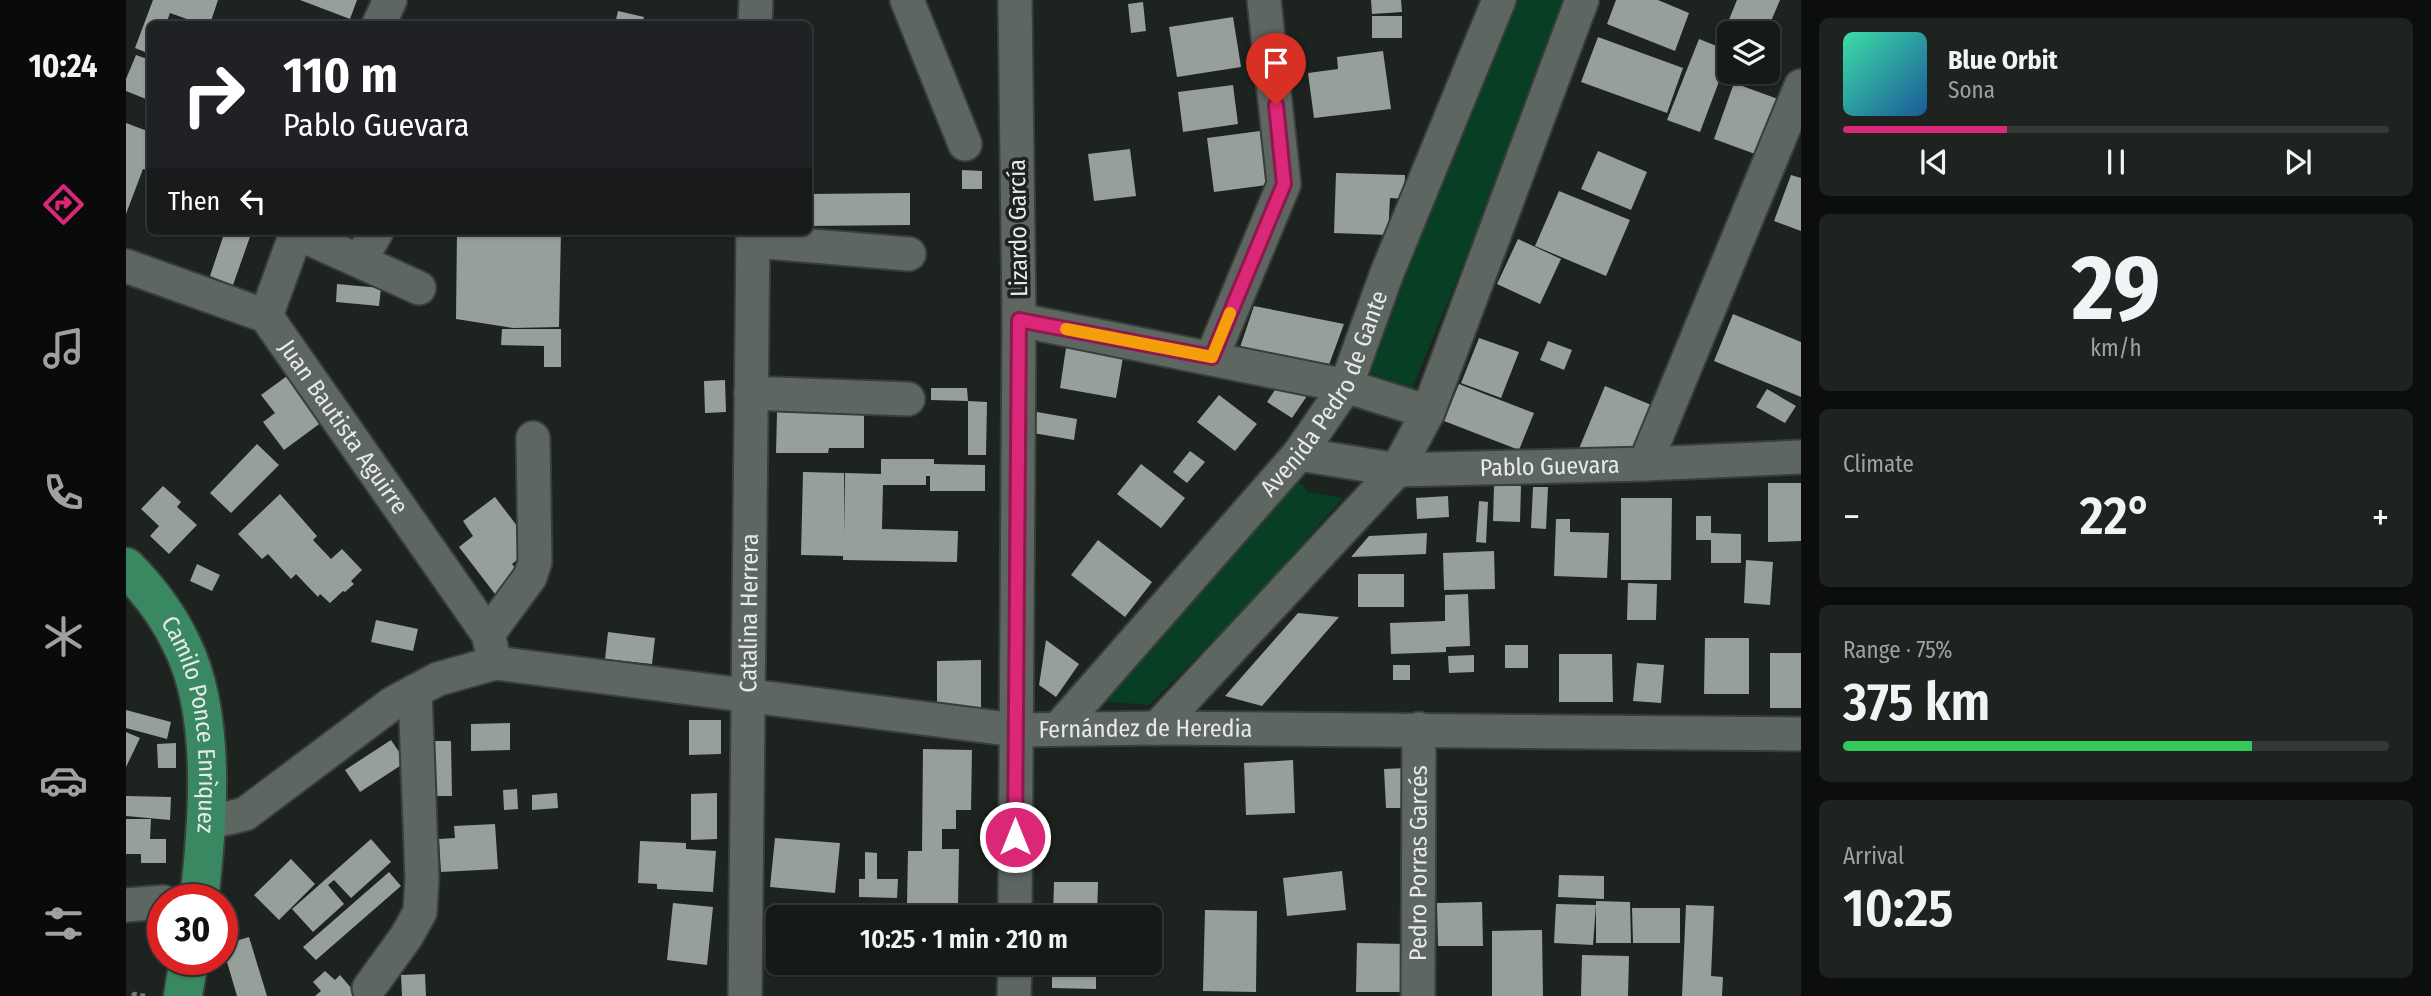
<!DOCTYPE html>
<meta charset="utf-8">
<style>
:root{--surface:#161a17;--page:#1f2320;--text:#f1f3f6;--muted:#9ea1a1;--line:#353836;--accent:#db2777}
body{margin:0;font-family:"Fira Sans Condensed",sans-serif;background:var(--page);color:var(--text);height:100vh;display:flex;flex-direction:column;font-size:26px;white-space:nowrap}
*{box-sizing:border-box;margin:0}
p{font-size:23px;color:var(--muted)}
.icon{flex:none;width:38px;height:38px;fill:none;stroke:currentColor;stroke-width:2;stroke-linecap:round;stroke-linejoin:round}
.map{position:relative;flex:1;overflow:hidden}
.details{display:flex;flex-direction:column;gap:18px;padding:18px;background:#0c0e0d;width:630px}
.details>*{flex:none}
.hud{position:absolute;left:21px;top:21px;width:665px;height:214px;border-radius:10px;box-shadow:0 2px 5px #0004,0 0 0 2px var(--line);background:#202124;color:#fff;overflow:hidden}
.controls{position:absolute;left:1591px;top:21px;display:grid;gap:14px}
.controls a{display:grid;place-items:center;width:63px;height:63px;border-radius:10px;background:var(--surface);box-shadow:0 2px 5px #0004,0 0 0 2px var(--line);font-size:35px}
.speed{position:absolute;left:21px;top:884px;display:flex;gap:14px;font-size:35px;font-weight:700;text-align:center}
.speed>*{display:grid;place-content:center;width:91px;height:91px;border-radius:50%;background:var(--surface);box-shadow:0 2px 5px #0004,0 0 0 2px var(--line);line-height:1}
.speed .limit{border:10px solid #d22;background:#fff;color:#111}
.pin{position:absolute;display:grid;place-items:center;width:60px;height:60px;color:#fff;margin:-72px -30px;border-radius:50% 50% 50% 0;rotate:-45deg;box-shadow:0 0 7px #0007}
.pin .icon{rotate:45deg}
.me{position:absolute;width:77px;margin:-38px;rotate:0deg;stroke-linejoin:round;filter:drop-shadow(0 0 5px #0008)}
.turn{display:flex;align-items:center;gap:24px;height:147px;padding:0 21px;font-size:32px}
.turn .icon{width:91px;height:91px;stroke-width:2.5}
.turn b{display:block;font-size:49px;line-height:60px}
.then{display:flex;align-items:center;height:66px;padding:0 21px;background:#0003;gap:14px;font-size:26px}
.big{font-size:52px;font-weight:600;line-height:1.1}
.details .card{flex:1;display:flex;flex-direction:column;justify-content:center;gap:10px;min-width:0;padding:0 24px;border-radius:10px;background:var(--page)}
.details .dial{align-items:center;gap:0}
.dial b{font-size:91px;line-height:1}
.song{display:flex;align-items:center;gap:21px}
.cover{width:84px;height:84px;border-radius:10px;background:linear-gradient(135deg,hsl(160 70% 55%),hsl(210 70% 35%))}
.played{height:7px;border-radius:4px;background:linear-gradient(90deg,var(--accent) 30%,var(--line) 30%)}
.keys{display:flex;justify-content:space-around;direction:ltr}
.heat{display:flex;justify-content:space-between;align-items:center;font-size:38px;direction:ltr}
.charge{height:10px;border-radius:5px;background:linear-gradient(90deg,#34c759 75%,var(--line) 0)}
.trip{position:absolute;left:640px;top:905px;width:396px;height:70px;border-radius:10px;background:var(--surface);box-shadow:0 2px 5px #0004,0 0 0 2px var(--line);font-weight:600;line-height:70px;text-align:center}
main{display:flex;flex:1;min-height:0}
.tab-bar{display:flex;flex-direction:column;width:126px;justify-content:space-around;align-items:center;background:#090a09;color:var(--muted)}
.tab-bar .icon{width:49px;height:49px}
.tab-bar .active{color:var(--accent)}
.tab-bar b{font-size:32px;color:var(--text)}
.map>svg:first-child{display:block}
.green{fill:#073e24}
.building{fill:#979f9a}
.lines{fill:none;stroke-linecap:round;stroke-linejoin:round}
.minor-casing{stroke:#383e3a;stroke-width:37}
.major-casing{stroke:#383e3a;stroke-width:42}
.path{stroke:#757a77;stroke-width:4.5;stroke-dasharray:5 3.5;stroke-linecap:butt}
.minor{stroke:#5e6661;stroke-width:33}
.major{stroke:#3a8862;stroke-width:38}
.route-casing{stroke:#8e194d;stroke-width:18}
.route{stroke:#db2777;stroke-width:12}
.slow{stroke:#f59e0b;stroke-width:12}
.labels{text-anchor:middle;stroke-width:7;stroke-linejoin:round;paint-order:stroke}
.street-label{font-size:24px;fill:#e7ebe8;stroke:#1d231f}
</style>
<main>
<nav class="tab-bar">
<b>10:24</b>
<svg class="icon active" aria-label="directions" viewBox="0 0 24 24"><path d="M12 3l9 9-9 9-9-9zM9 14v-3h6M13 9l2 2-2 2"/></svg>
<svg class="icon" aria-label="music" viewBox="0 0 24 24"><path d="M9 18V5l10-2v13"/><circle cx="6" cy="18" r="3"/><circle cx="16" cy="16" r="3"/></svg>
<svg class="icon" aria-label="phone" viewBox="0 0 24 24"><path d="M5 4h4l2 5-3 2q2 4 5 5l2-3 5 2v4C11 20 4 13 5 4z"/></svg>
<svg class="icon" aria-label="climate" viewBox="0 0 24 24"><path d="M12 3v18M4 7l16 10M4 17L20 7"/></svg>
<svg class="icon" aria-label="car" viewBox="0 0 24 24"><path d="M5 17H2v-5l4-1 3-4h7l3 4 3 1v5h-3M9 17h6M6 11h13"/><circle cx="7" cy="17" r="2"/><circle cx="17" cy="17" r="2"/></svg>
<svg class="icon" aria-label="filters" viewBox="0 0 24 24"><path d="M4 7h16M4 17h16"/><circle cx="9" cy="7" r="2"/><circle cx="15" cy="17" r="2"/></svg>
</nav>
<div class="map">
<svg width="1675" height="996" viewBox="0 0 1675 996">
<rect width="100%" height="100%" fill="#1d231f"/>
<path class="green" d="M1388,0h58l-160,389 -49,-19z
M1167,474l15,18 35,6 -101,114 -93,93 -50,-4z"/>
<path class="building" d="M27,0h65l-8,24h-9l-31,-11 -4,11h-16v30l-15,-6z
M174,0h57l-7,19z
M1245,0h30l1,12 -30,2z
M1490,0h42l31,13 -14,38 -68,-27z
M1611,0h43l-14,33h-10l-28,-11z
M1017,2l3,29 -15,2 -3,-29z
M492,11l26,6 -2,7h-27z
M1246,16h30v22h-30z
M1107,17l8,50 -64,10 -8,-50z
M1472,37l85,31 -16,45 -86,-31z
M1573,39l30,12v21h10l-5,11 -14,-4 -20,53 -33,-12z
M1257,51l8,58 -77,9 -6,-45 30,-4 -1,-12z
M10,55l14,5v28l-4,11 -20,-8v-12z
M1608,83l52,19 -20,56 -52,-19z
M1107,85l5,39 -55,8 -5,-40z
M0,123l24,9v39l-7,-2 -17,45z
M1134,131l7,54 -53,7 -7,-54z
M1004,149l6,47 -42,5 -6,-47z
M1472,151l49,21 -16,38 -50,-21z
M836,170l20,1v18h-20z
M1210,173l69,2 -1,24 -14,-1 -2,37 -54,-2z
M1665,175l10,3v53l-27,-10z
M1433,191l71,29 -24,56 -71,-30z
M784,193v32l-102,1v-32z
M99,231h27l-19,54 -23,-9z
M331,231h104l-2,96 -46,1 -57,-9z
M1392,239l43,20 -21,45 -43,-20z
M211,284l44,4 -2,18 -43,-4z
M1128,306l90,18 -18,49 -89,-17z
M1607,314l68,28v55l-87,-36z
M376,329h59v38h-17v-21l-43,-1z
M1353,338l40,14 -18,46 -40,-15z
M1422,341l24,9 -8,20 -24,-10z
M940,348l57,9 -7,41 -56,-10z
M161,376l35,46 -38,28 -21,-28 12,-9 -14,-18z
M1156,379l25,17 -15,22 -25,-16z
M599,380l1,32 -21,1 -1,-32z
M1333,384l75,29 -15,37 -75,-29z
M1479,386l49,20 -20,47 -56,-2z
M805,388h36l1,13 -37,-1z
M1641,389l29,17 -11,17 -29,-16z
M1093,395l38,29 -22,27 -38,-29z
M842,401l19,1 -1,53h-18z
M651,412l87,1v35h-35l-1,5h-52z
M911,412l40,7 -3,21 -41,-7z
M131,444l22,21 -48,48 -21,-20z
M1064,451l15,11 -18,21 -14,-11z
M755,459h53v5l51,1v26h-55v-15h-4v9h-43l-1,44 76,2 -1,31 -114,-2v-4l-42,-1 2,-83 41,1v63l1,-63 36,1z
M1015,464l44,34 -24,30 -44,-34z
M1642,483h33v58l-33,1z
M1368,485l27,1 -1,36 -27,-1z
M37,486l18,16 -4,5 20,18 -28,29 -19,-18 9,-10 -18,-17z
M1407,487h15l-2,42 -15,-1z
M154,494l37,42 -4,4 18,19 11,-10 20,21 -11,11 3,3 -9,8 -2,-1 -13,12 -10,-9 -2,3 -22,-23 -5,5 -23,-25 -6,5 -24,-25z
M1322,496l1,21 -32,2 -1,-21z
M369,497l38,50 -21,17 11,14 -25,20 -39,-51 14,-11 -10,-15z
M1495,498h51l-1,82h-50z
M1353,501l9,1 -2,41 -10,-1z
M1570,516h15v17l30,1v29h-30v-23h-15z
M1430,519h14v13l39,1 -2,45 -53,-2z
M1301,533l-1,21 -75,3 18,-21z
M972,540l54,42 -27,35 -54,-42z
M1368,551l1,38 -51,1 -1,-37z
M1620,560l27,2 -3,43 -26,-2z
M71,564l23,11 -8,16 -22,-10z
M1232,574h46v33h-46z
M1502,583l29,1 -1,36h-29z
M1342,594l2,52 -24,1v5l-55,2 -1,-31 55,-2v-26z
M1172,613l41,4 -77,89 -37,-10z
M250,620l42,9 -5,22 -42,-9z
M482,632l47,6 -3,26 -47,-5z
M1579,638h44v56h-45z
M920,640l33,24 -23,33 -17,-12z
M1379,645h23v23h-23z
M1644,653h31v55h-31z
M1433,654h53l1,48h-54z
M1348,655v17l-25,1 -1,-17z
M855,660v48l-44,-1v-46z
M1511,663l27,2 -3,38 -28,-2z
M1267,665h17v15h-17z
M0,710l45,12 -4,17 -41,-11z
M563,720h32v34l-32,1z
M384,723v27l-39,1v-27z
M0,732l14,6 -14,29z
M265,740l15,22 -46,30 -15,-22z
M298,741h27l1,55h-27z
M50,743v25h-18l-1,-24z
M797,749l49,1 -1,60h-15v19h-14v20h17l-1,56 -51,-1 1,-53h14z
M1167,760l2,53 -49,2 -2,-52z
M1282,768l2,40h-24l-2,-39z
M391,789l1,20 -14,1 -1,-20z
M431,793l1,15 -26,2v-15z
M591,793v46l-26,1v-46z
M0,796l45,1 -1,23 -44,-4z
M0,819h25l-1,20h16v24h-25v-9h-15z
M369,824l3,45 -57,3 -2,-33 16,-1 -1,-12z
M649,838l65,5 -5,50 -65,-6z
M245,839l20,23 -40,36 -17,-18 -6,5 16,19 -31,28 -21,-23z
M514,841l46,2v6l30,2 -3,41 -56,-3v-5l-19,-1z
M739,852l12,1v26h21l-1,19 -38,-1v-18h6z
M165,859l24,25 -36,36 -25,-25z
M1216,871l4,39 -59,6 -4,-38z
M263,872l12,14 -85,74 -13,-13z
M1433,875l45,1v23l-46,-2z
M928,882h44l-1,35h-44z
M1470,901l34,1 1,41h-35z
M1356,902l1,44h-45l-1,-43z
M547,903l40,4 -6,58 -40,-5z
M776,904l58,6 -1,7h-58z
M1430,904l40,1 -3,40 -39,-2z
M1560,905l28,1 -3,70 12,1 -1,19h-40z
M1506,908h48v35h-47z
M1079,910l52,1 -1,81 -53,-1z
M1416,930l1,66h-51v-65z
M123,937l18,59h-30l-15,-51z
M1231,943l51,1 -1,48h-51z
M1456,955l47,1 -1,40h-47z
M926,962h44v27l-44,-1z
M199,971l10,9 5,-5 18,21h-43l6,-5 -8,-9z
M299,974l1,22h-24l-1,-21z"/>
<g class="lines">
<g class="minor-casing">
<g id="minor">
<path d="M781,0l58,144"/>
<path d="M253,24l11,-24"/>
<path d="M629,24l1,-24"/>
<path d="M171,233l122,55"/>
<path d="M627,241l156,13"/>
<path d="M234,260l17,-29"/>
<path id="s1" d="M0,266l140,50 222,318 7,29"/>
<path d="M140,316l31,-85"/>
<path d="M893,320l327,66 82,26"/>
<path d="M1086,357l72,-173 -20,-184"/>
<path d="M625,393l157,6"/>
<path id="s2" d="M1173,454l98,16 248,-6 156,-7"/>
<path d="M1519,464l156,-378"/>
<path d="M362,634l42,-57 5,-15 -2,-124"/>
<path id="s3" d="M933,728l240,-274 47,-68 41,-113 112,-273"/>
<path d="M1031,728l240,-258 31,-58 154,-412"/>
<path id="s4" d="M81,823l38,-9 148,-111 45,-24 57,-16 520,67 142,-2 644,6"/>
<path d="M0,905l37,-3"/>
<path d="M889,917l4,-597 -4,-320"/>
<path d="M243,988l37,-51 14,-25 2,-34 -7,-187"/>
<path id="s5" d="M619,996l8,-765"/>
<path d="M888,996l1,-34"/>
<path id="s6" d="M1292,996l1,-267"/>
</g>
</g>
<g class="major-casing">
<g id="major">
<path id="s7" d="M0,567c23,23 42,48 56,78 35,71 26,178 17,255"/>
<path d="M57,996l6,-37"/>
</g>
</g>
<path class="path" d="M7,996l1,-2 11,2"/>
<use href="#minor" class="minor"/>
<use href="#major" class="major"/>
</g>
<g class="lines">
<g class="route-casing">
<path id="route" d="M889,837l4,-517 193,37 72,-173 -8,-79"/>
</g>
<use href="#route" class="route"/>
<path class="slow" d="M940,329l146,28 18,-44"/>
</g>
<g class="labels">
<g class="street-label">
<text transform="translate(892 228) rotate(-91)" y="8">Lizardo García</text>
<text dy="8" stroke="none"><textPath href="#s3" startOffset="430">Avenida Pedro de Gante</textPath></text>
<text dy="8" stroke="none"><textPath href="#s1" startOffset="284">Juan Bautista Aguirre</textPath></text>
<text dy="8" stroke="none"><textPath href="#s2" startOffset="252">Pablo Guevara</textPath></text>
<text dy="8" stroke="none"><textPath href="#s5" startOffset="383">Catalina Herrera</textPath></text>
<text dy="8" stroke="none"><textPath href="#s7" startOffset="177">Camilo Ponce Enrìquez</textPath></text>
<text dy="8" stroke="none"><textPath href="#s4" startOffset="989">Fernández de Heredia</textPath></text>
<text dy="8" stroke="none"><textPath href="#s6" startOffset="133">Pedro Porras Garcés</textPath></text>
</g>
</g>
</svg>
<div class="controls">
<a><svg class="icon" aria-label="layers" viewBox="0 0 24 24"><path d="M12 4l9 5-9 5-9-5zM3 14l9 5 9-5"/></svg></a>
</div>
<div class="speed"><div class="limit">30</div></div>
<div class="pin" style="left:1150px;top:105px;background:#d93025"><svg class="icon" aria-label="arrive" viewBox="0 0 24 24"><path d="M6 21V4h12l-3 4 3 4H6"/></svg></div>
<svg class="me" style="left:889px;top:837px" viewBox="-20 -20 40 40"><circle r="17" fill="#db2777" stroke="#fff" stroke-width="3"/><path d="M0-11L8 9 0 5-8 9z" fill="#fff"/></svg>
<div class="trip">10:25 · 1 min · 210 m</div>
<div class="hud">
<div class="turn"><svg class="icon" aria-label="right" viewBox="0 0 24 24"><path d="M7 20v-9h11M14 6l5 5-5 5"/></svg><div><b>110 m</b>Pablo Guevara</div></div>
<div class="then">Then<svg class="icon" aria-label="left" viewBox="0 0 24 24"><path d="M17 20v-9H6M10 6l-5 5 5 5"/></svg></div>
</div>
</div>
<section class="details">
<div class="card">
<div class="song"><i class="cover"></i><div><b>Blue Orbit</b><p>Sona</p></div></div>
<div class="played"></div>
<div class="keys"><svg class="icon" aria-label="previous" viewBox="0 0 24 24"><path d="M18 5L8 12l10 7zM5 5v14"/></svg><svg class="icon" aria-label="pause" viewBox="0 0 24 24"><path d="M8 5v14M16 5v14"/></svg><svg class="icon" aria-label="next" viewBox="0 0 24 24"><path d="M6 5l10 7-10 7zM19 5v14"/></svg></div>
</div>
<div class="card dial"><b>29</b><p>km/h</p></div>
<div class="card"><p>Climate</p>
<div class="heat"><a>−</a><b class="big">22°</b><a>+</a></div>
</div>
<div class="card"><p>Range · 75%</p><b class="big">375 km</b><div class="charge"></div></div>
<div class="card"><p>Arrival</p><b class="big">10:25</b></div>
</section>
</main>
